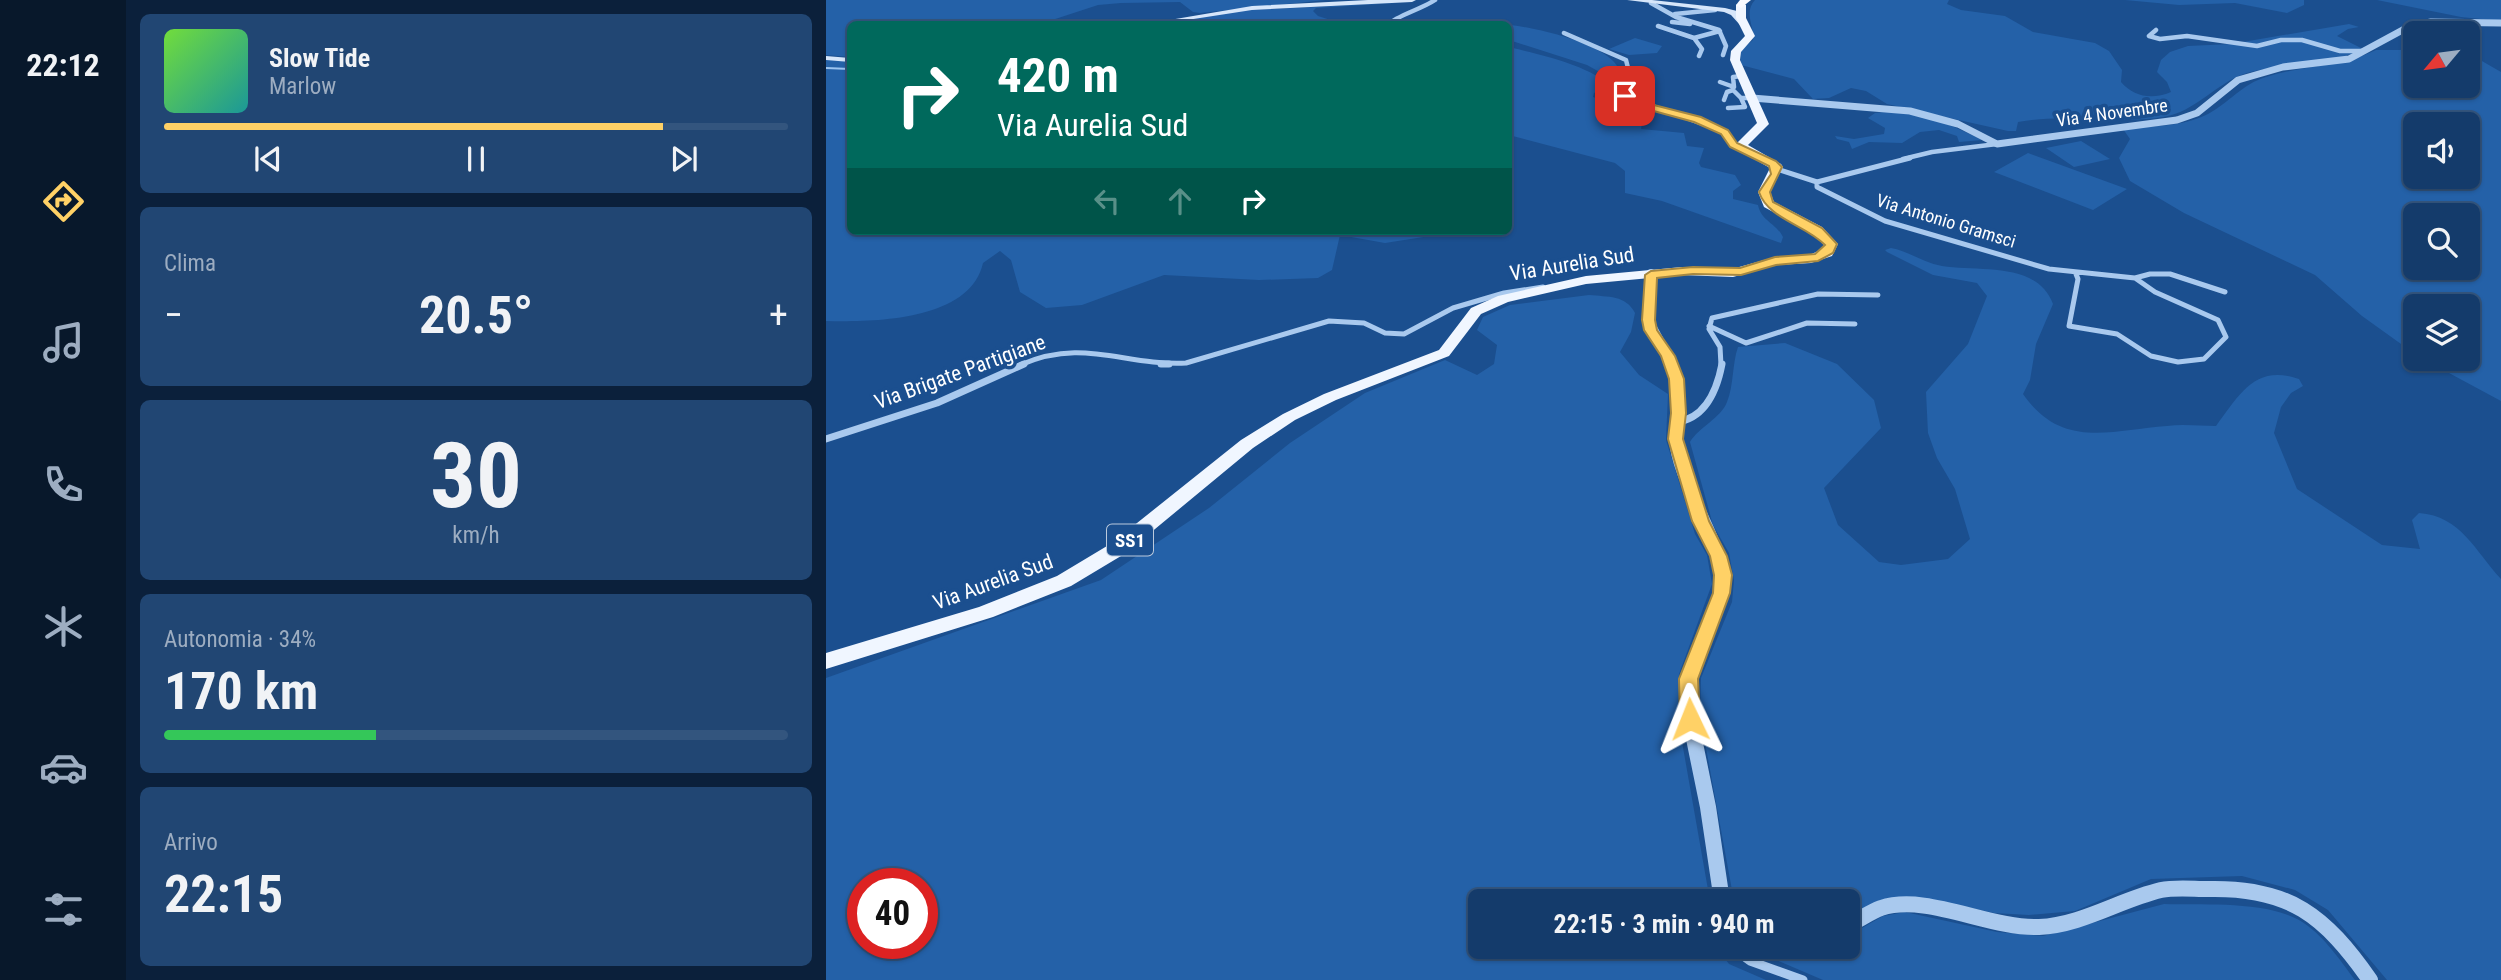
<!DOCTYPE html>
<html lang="it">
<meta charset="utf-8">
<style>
:root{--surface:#143b6b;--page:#214673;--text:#f1f3f6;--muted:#9dadc1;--line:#33557e;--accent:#ffd166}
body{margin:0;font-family:"Roboto Condensed",sans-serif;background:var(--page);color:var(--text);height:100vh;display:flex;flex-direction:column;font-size:26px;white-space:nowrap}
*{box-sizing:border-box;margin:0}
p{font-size:23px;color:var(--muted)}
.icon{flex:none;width:38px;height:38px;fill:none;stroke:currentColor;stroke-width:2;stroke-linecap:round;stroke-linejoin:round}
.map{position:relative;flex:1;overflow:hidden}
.panel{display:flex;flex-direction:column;gap:14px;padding:14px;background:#0b203b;width:700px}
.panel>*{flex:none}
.guide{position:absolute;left:21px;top:21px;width:665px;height:214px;border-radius:10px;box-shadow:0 2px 5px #0004,0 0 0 2px var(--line);background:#00695c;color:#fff;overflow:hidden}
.needle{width:46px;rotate:241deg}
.tools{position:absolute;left:1577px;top:21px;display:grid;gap:14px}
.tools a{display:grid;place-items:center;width:77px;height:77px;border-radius:10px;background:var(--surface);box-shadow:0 2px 5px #0004,0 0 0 2px var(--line);font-size:35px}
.speed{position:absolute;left:21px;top:868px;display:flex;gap:14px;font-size:35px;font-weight:700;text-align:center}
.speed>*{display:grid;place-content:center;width:91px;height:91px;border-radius:50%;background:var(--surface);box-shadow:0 2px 5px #0004,0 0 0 2px var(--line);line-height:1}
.speed .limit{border:10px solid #d22;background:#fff;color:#111}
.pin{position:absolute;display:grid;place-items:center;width:60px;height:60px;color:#fff;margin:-30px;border-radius:14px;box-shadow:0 4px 10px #0006}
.me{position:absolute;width:77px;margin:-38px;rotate:358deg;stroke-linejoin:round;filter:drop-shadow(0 0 5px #0008)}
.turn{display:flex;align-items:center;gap:24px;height:147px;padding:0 35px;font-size:32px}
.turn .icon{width:91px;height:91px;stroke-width:2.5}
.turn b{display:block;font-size:49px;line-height:60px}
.lanes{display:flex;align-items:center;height:66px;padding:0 35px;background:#0003;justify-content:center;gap:35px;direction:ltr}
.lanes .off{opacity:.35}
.big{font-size:52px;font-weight:700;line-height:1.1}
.panel .card{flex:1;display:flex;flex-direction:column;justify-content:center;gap:10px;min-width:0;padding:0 24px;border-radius:10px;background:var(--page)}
.panel .dial{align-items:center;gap:0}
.dial b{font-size:91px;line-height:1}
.song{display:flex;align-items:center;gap:21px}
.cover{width:84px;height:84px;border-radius:10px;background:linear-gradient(135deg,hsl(100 70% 55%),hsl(180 70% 35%))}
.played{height:7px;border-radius:4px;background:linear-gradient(90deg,var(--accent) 80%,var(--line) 80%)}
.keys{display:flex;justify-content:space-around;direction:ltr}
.heat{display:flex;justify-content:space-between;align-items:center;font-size:38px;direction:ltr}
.charge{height:10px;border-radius:5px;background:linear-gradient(90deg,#34c759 34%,var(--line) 0)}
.trip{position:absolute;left:642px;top:889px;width:392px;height:70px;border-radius:10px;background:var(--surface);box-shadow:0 2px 5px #0004,0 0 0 2px var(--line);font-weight:700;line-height:70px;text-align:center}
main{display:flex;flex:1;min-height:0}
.tabs{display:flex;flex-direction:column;width:126px;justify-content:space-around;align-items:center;background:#08182b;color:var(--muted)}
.tabs .icon{width:49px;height:49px}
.tabs .on{color:var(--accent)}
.tabs b{font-size:32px;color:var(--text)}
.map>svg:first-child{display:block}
.green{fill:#2461a8;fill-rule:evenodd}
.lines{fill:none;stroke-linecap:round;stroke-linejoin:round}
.stream{stroke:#9cc4f0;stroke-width:2}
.minor-far3{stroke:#a9c9ee;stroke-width:4.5}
.minor-far2{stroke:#a9c9ee;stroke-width:5}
.minor-far1{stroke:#a9c9ee;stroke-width:7}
.minor{stroke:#a9c9ee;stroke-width:9}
.tertiary-far3{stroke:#a9c9ee;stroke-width:7}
.tertiary-far2{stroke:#a9c9ee;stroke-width:10}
.tertiary-far1{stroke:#a9c9ee;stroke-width:12}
.tertiary{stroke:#a9c9ee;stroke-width:16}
.secondary{fill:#d6e6fa;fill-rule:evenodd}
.primary{fill:#f0f6ff;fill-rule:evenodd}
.trunk{fill:#f8faff;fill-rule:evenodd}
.route{fill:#ffd166;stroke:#a68842;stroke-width:2}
.labels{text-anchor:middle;stroke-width:7;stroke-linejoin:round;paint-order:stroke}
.far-street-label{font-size:18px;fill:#fff;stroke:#1b4f8f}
.shield{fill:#1b4f8f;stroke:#bbcadd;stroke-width:2}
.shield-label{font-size:19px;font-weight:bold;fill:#fff}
.street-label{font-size:21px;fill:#fff;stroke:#1b4f8f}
</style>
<main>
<nav class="tabs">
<b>22:12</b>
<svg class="icon on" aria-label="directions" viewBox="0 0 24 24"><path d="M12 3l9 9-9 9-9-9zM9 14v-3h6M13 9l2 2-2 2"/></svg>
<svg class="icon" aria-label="music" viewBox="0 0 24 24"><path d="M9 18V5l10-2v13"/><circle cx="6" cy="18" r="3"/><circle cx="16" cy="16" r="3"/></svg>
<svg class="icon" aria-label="phone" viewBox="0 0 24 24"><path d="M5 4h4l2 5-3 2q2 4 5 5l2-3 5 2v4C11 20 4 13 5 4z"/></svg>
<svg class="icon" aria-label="climate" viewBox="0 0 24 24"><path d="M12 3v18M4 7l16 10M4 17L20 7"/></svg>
<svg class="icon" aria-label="car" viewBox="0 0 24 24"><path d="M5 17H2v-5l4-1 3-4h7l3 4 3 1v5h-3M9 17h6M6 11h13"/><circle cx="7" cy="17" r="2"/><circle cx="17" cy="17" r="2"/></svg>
<svg class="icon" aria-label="filters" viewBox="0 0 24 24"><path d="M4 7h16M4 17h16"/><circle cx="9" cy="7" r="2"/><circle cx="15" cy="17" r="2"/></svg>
</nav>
<section class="panel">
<div class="card">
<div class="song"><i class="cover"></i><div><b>Slow Tide</b><p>Marlow</p></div></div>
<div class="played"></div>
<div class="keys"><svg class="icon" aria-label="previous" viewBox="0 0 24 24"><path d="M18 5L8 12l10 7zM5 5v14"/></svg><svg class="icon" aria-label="pause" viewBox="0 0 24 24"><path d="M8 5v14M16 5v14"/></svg><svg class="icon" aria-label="next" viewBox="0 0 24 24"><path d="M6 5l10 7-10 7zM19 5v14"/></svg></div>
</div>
<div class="card"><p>Clima</p>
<div class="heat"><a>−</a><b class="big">20.5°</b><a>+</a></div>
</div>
<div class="card dial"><b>30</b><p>km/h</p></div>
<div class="card"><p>Autonomia · 34%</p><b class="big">170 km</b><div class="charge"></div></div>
<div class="card"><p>Arrivo</p><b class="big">22:15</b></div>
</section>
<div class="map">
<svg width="1675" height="980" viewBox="0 0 1675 980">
<rect width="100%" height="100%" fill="#1b4f8f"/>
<path class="green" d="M0,0h500l-126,13 -7,-1 -13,-10 -59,1 -23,2 -58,19h-190v33l-24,-2z
M929,0h194l-2,4 14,6 44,6 28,16 62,11 14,8 13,19 -1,12c13,15 31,18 50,10l-4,-10 -10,-10 4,-12 9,-8 18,-6 43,-2 118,-20 10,3 -11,2 -11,7 24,12c-16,16 -88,16 -114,25 -32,10 -51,39 -84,44 -48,8 -97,-4 -145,5l-2,9h-8l-121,-27 -21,-13 -15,-3 -22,10 -16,1 -19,-20 -53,-14 -1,-14 13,-11c2,-13 -10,-27 2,-40z
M1299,0h179v5l-17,8 -52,-10 -56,2z
M1551,0h124v21l-40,-4z
M587,2l-97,6 -3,3 5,5 25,8h-183l74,-13z
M683,25c24,2 119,22 111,55h-6l-27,-15 -78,-25z
M809,38l27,8 -5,7 -28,2 -20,-6z
M687,48c32,8 70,16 96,36l-15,9 -1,4 56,16 -6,6 -2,10 43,4 3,13 17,2 -5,15 2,4 34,8 6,10 -8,6v8l25,6c3,16 18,18 25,32l-2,6 -119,-42 -37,-8v-22l-10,-8 -106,-28v-84z
M1550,50h39v36h53v-33l33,19v329l-78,-42h45v-53h-53v48l-53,-38 -47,-41 -131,-62 -54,-32 -11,-23 11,-19 -7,-10c28,-3 59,-2 85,-15 21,-11 34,-30 58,-37 38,-12 75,-10 110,-27zM1589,124h53v53h-53zM1589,215h53v53h-53z
M0,59l24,3v169h612l-77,12 -45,-8 -8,35 -14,8 -59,2 -95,-5 -82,30 -36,3 -26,-16 -9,-32 -11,-9 -17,12c-13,58 -109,59 -157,58z
M1049,113c35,-5 76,11 107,27l-23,2 -2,-6 -18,-6 -19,2 -18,11 -33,-1 -17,7 -3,-7 -12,-3 -2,-3 19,3 30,-5 1,-6 -17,-10z
M1255,141l29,18 -36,8 -28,-19z
M1202,153l99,36 -34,21 -99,-38z
M1065,248c17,3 33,15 51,18 37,6 95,-5 111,38l-17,40 -6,36 -7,14c39,56 88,36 144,32 16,-2 33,0 49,0 24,-32 39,-62 83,-47l4,7 -12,7 -10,14 -7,26 23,56 85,56 38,4 -8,-29 7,-7c42,3 56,38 82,66v401h-114l-59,-70 -33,-20 -53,-14 -91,3 -76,32 -46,4 -35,-2 -50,-11 -57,-4 -39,19v-16h-114l-34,-186 1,-37 31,-76 2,-22 -5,-27 -16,-28 -23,-83c9,-15 31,-24 37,-40 7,-17 5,-38 11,-55l47,-4 52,21 37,36 7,28 -57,60 14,37 41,37 22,3 47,-6 22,-20 -15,-50 -18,-31 -9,-25 -2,-41 42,-48 19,-48 -10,-13 -44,-8 -46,-23 -2,-2z
M763,295c19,2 37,0 46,18l-4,19 -11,20 19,23 29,19 -2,46 29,94 12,21 5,29 -33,90 -1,45 32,182h-230v46h236l13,17 37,16h-940v-302l275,-98 108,-72 81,-65 75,-50 80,-33 32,15 17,-11 3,-19 -20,-15 6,-13 27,-12zM37,884h59v59h-59z
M1338,904c39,1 101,-3 135,16 24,14 40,39 56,60h-532l-49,-21c26,1 47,-12 74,-12v-11l35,-20 22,-4 92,20 46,4z"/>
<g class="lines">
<path class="stream" d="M0,68l24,1"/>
<path class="minor-far3" d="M825,3l25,14 43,13 7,16 -3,9
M849,14l40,-4
M846,22l18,2
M563,24c7,-8 33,-15 46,-24
M832,26l36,12
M1330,30l-7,6 11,3 27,-3 70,10 24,-6h21l38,11h23
M738,33l62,27 3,12 -8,17 4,7 100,36 9,13 10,4
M873,56l3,-7 -8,-11 26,-7
M894,82l14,5 -1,-10 9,-1
M898,100l3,-8 6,-2 8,8
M902,108l17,-1 -4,-9h11
M1077,159l29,-7 65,-8"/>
<path class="minor-far2" d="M951,169l40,13v5l68,34 164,48 86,9 20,14 63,28 8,17 -22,22 -26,3 -27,-6 -34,-22 -48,-8 9,-47 -2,-5
M991,182l93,-24
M1309,278l15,-4h20l55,18
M883,326l37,17 61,-20 48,1
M194,365c64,-28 103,1 166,-2l143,-42 35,2 21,10 19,1 49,-26 51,-15 39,-6
M895,365l-1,-18 -11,-18 3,-11 106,-24 60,1"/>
<path class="minor-far1" d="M335,364h8
M851,422c29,-4 40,-32 45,-58
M0,439l111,-36 87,-39"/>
<path class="minor" d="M905,947l19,14 53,19"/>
<path class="tertiary-far3" d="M926,98l158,13 48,13 39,20 180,-24 20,-7 41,-33 45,-13 66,-8 61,-33 21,-4 70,1"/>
<path class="tertiary-far2" d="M825,274l-3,46 24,45"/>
<path class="tertiary-far1" d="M845,364c6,16 10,35 7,53 0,7 -3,14 -3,21 2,49 56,110 47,155 -3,13 -10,27 -15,40"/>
<path class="tertiary" d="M881,631l-18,48 1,40 18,88 14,94
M1022,925c11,-5 22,-13 33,-17 46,-15 108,21 158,19 43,-2 80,-27 122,-37 14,-3 32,-1 47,-1 82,-2 117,27 162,91
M936,947l16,4 24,-4"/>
<path class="secondary" d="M542,0h48l-4,2 -160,8 -91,14h-15l106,-18z
M801,0h25l73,8 12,3 10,12 -7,2 -9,-10 -7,-3z
M0,56l24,2v4l-24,-2z"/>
<path class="primary" d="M915,2l5,3v13l9,18 -14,16 -1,8 29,64 -21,21 33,19 2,3 -13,25 4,10 48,25 16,17 -6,12 -21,7 -35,2 -43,12 -51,-2 -96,9 -78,18 -27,12 -32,42 -113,44 -41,20 -42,28 -127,105 -55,33 -78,31 -167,52v-16l153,-46 78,-31 55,-33 129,-103 42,-26 41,-20 115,-44 32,-42 27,-12 88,-20 96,-9 50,2 43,-12 34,-2 12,-5 3,-5 -12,-12 -48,-26 -6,-15 12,-24 -30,-17 -4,-7 21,-21 -27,-63 1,-9 14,-15 -9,-18v-13z"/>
<path class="trunk" d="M914,0h11l-10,8 -5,-3z"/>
</g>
<path class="route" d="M799,93l21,10 55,14 27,13 9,13 39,18 6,6 -12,25 3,10 49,26 15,16 -4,9 -15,8 -42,4 -35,10 -48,-1 -36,4 -2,42 2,10 18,26 9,23 2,34 -3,26 26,82 18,35 5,19 -2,18 -32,86 2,40 -3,6h-14l-3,-6 -1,-40 34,-86 1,-18 -4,-19 -18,-35 -24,-82 3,-26 -2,-34 -8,-23 -17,-26 -2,-10 3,-45 6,-4 42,-4 47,1 35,-11 40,-3 10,-9c-19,-20 -57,-26 -66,-53l12,-18 -2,-8 -39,-19 -9,-13 -27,-12 -55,-15 -18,-9z"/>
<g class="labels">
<g class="far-street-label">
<text transform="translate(1286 113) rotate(-8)" y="6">Via 4 Novembre</text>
<text transform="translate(1120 221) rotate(17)" y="6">Via Antonio Gramsci</text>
</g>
<rect class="shield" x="281" y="524.5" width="46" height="31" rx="5"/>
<g class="shield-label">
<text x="304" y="547">SS1</text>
</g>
<g class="street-label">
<text transform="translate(746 264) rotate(-9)" y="7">Via Aurelia Sud</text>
<text transform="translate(134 372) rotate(-20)" y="7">Via Brigate Partigiane</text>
<text transform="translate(167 582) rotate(-20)" y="7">Via Aurelia Sud</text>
</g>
</g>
</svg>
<div class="tools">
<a><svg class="needle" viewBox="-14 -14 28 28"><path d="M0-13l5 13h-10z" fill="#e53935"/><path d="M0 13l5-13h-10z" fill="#9dadc1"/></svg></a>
<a><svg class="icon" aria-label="sound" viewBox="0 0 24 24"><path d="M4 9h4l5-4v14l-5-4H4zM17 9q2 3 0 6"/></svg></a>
<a><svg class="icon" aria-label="search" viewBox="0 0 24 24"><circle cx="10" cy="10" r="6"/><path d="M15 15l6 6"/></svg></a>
<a><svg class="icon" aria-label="layers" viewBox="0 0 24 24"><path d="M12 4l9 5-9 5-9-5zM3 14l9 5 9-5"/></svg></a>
</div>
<div class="speed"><div class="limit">40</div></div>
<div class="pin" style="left:799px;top:96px;background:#d93025"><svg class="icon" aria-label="arrive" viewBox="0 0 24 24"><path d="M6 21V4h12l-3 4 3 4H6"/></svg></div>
<svg class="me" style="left:864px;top:719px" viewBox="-20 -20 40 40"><path d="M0-17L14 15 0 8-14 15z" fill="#ffd166" stroke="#fff" stroke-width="4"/></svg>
<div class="trip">22:15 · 3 min · 940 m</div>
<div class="guide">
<div class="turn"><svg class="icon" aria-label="right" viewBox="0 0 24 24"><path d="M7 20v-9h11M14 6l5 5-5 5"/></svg><div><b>420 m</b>Via Aurelia Sud</div></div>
<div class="lanes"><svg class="icon off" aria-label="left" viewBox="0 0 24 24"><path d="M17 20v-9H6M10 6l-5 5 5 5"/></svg><svg class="icon off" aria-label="ahead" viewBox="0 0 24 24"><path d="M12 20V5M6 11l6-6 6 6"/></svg><svg class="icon" aria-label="right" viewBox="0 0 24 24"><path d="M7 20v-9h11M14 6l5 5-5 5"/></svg></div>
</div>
</div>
</main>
